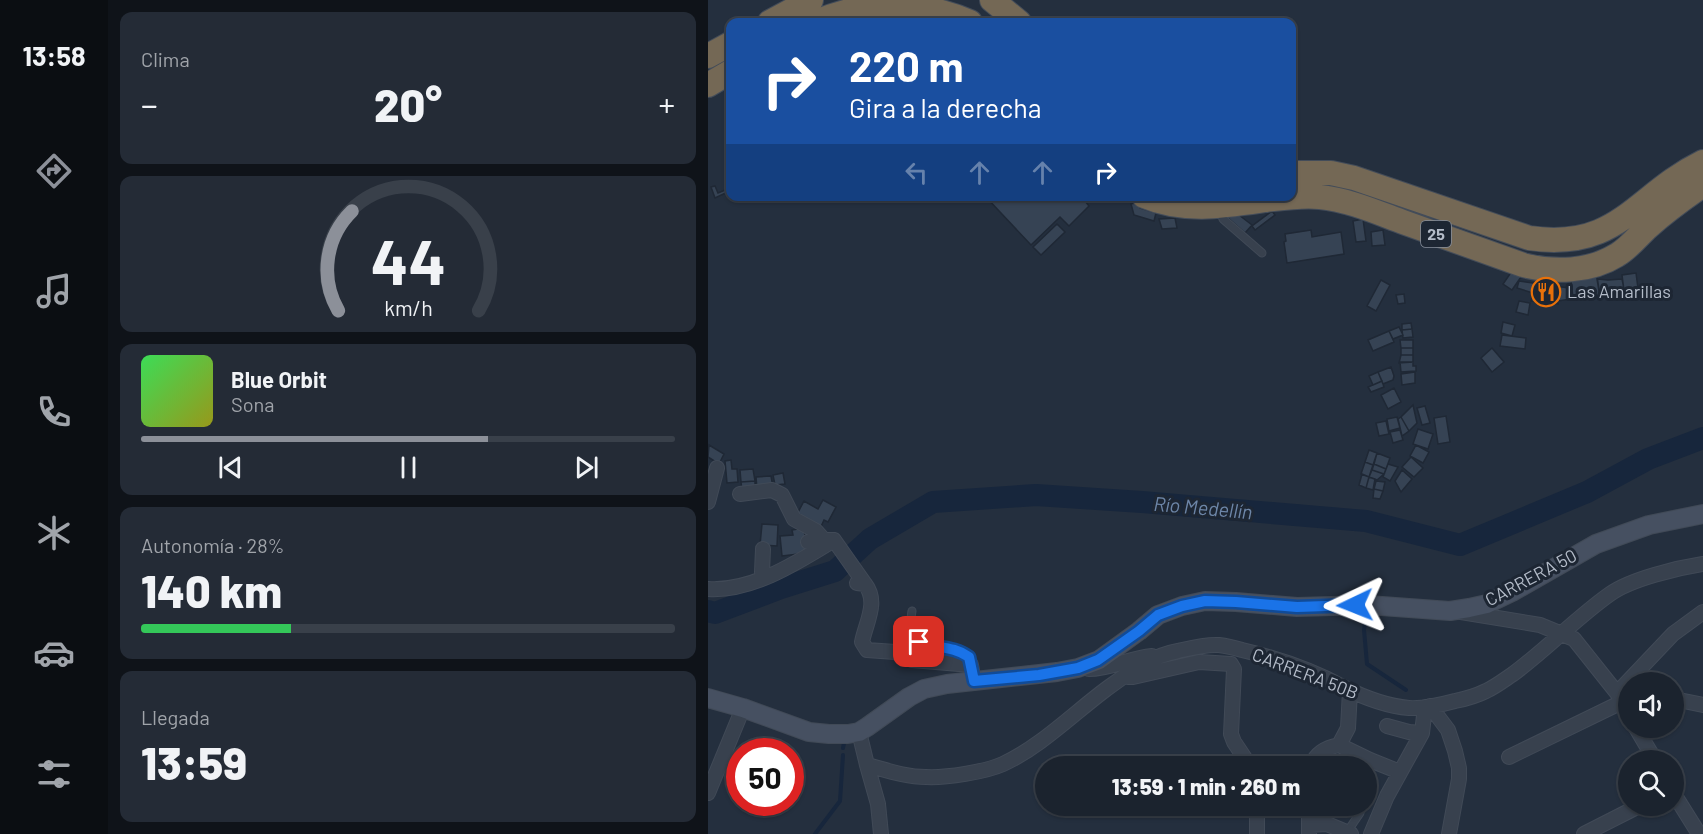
<!DOCTYPE html>
<html lang="es">
<meta charset="utf-8">
<style>
:root{--surface:#1b232e;--page:#242b36;--text:#f1f3f6;--muted:#a0a4aa;--line:#39404a;--accent:#8c9099}
body{margin:0;font-family:Barlow,sans-serif;background:var(--page);color:var(--text);height:100vh;display:flex;flex-direction:column;font-size:22px;white-space:nowrap}
*{box-sizing:border-box;margin:0}
p{font-size:20px;color:var(--muted)}
.icon{flex:none;width:33px;height:33px;fill:none;stroke:currentColor;stroke-width:2;stroke-linecap:round;stroke-linejoin:round}
.map{position:relative;flex:1;overflow:hidden}
.side{display:flex;flex-direction:column;gap:12px;padding:12px;background:#0f1319;width:600px}
.side>*{flex:none}
.banner{position:absolute;left:18px;top:18px;width:570px;height:183px;border-radius:12px;box-shadow:0 2px 4px #0004,0 0 0 2px var(--line);background:#1a4fa0;color:#fff;overflow:hidden}
.controls{position:absolute;left:910px;top:672px;display:grid;gap:12px}
.controls a{display:grid;place-items:center;width:66px;height:66px;border-radius:50%;background:var(--surface);box-shadow:0 2px 4px #0004,0 0 0 2px var(--line);font-size:30px}
.speed{position:absolute;left:18px;top:738px;display:flex;gap:12px;font-size:30px;font-weight:700;text-align:center}
.speed>*{display:grid;place-content:center;width:78px;height:78px;border-radius:50%;background:var(--surface);box-shadow:0 2px 4px #0004,0 0 0 2px var(--line);line-height:1}
.speed .limit{border:9px solid #d22;background:#fff;color:#111}
.pin{position:absolute;display:grid;place-items:center;width:51px;height:51px;color:#fff;margin:-26px;border-radius:12px;box-shadow:0 3px 9px #0006}
.me{position:absolute;width:66px;margin:-33px;rotate:268deg;stroke-linejoin:round;filter:drop-shadow(0 0 4px #0008)}
.turn{display:flex;align-items:center;gap:21px;height:126px;padding:0 24px;font-size:27px}
.turn .icon{width:78px;height:78px;stroke-width:2.5}
.turn b{display:block;font-size:42px;line-height:51px}
.lanes{display:flex;align-items:center;height:57px;padding:0 24px;background:#0003;justify-content:center;gap:30px;direction:ltr}
.lanes .off{opacity:.35}
.big{font-size:45px;font-weight:800;line-height:1.1}
.side .tile{flex:1;display:flex;flex-direction:column;justify-content:center;gap:9px;min-width:0;padding:0 21px;border-radius:12px;background:var(--page)}
.side .dial{align-items:center;gap:0}
.dial svg{height:156px;overflow:visible;fill:none;stroke:var(--line);stroke-width:7;stroke-linecap:round;text-anchor:middle}
.dial text{fill:var(--text);stroke:none}
.song{display:flex;align-items:center;gap:18px}
.cover{width:72px;height:72px;border-radius:9px;background:linear-gradient(135deg,hsl(130 70% 55%),hsl(60 70% 35%))}
.played{height:6px;border-radius:3px;background:linear-gradient(90deg,var(--accent) 65%,var(--line) 65%)}
.keys{display:flex;justify-content:space-around;direction:ltr}
.heat{display:flex;justify-content:space-between;align-items:center;font-size:33px;direction:ltr}
.charge{height:9px;border-radius:4px;background:linear-gradient(90deg,#34c759 28%,var(--line) 0)}
.trip{position:absolute;left:327px;top:756px;width:342px;height:60px;border-radius:30px;background:var(--surface);box-shadow:0 2px 4px #0004,0 0 0 2px var(--line);font-weight:800;line-height:60px;text-align:center}
main{display:flex;flex:1;min-height:0}
.dock{display:flex;flex-direction:column;width:108px;justify-content:space-around;align-items:center;background:#0b0e12;color:var(--muted)}
.dock .icon{width:42px;height:42px}
.dock .on{color:var(--accent)}
.dock b{font-size:27px;color:var(--text)}
.map>svg:first-child{display:block}
.lines{fill:none;stroke-linecap:round;stroke-linejoin:round}
.stream{stroke:#17263c;stroke-width:4}
.river{stroke:#17263c;stroke-width:22}
.building{fill:#364354;stroke:#1f2835;stroke-width:1.5}
.lane-casing{stroke:#414a57;stroke-width:9}
.street-casing{stroke:#414a57;stroke-width:16}
.secondary-casing{stroke:#414a57;stroke-width:20}
.highway-casing{stroke:#434c59;stroke-width:26}
.lane{stroke:#38414e;stroke-width:7}
.street{stroke:#38414e;stroke-width:14}
.secondary{stroke:#465061;stroke-width:18}
.highway{stroke:#746855;stroke-width:24}
.route-casing{stroke:#114b97;stroke-width:15}
.route{stroke:#1a73e8;stroke-width:10}
.labels{text-anchor:middle;stroke-width:6;stroke-linejoin:round;paint-order:stroke}
.shield{fill:#1d2633;stroke:#878f9c;stroke-width:1.5}
.shield-label{font-size:16px;font-weight:bold;fill:#b4bcc9}
.poi-label{font-size:18px;fill:#b4bcc9;stroke:#1d2633;text-anchor:start}
.street-label{font-size:18px;fill:#b4bcc9;stroke:#1d2633}
.water-label{font-size:20px;font-style:italic;fill:#6d86a8;stroke:#1d2633}
</style>
<main>
<nav class="dock">
<b>13:58</b>
<svg class="icon on" aria-label="directions" viewBox="0 0 24 24"><path d="M12 3l9 9-9 9-9-9zM9 14v-3h6M13 9l2 2-2 2"/></svg>
<svg class="icon" aria-label="music" viewBox="0 0 24 24"><path d="M9 18V5l10-2v13"/><circle cx="6" cy="18" r="3"/><circle cx="16" cy="16" r="3"/></svg>
<svg class="icon" aria-label="phone" viewBox="0 0 24 24"><path d="M5 4h4l2 5-3 2q2 4 5 5l2-3 5 2v4C11 20 4 13 5 4z"/></svg>
<svg class="icon" aria-label="climate" viewBox="0 0 24 24"><path d="M12 3v18M4 7l16 10M4 17L20 7"/></svg>
<svg class="icon" aria-label="car" viewBox="0 0 24 24"><path d="M5 17H2v-5l4-1 3-4h7l3 4 3 1v5h-3M9 17h6M6 11h13"/><circle cx="7" cy="17" r="2"/><circle cx="17" cy="17" r="2"/></svg>
<svg class="icon" aria-label="filters" viewBox="0 0 24 24"><path d="M4 7h16M4 17h16"/><circle cx="9" cy="7" r="2"/><circle cx="15" cy="17" r="2"/></svg>
</nav>
<section class="side">
<div class="tile"><p>Clima</p>
<div class="heat"><a>−</a><b class="big">20°</b><a>+</a></div>
</div>
<div class="tile dial"><svg viewBox="0 0 100 80">
<path d="M14 69A42 42 0 1 1 86 69"/>
<path d="M14 69A42 42 0 0 1 21 18" stroke="#8c9099"/>
<text x="50" y="56" font-size="32" font-weight="700">44</text>
<text x="50" y="72" font-size="11">km/h</text>
</svg></div>
<div class="tile">
<div class="song"><i class="cover"></i><div><b>Blue Orbit</b><p>Sona</p></div></div>
<div class="played"></div>
<div class="keys"><svg class="icon" aria-label="previous" viewBox="0 0 24 24"><path d="M18 5L8 12l10 7zM5 5v14"/></svg><svg class="icon" aria-label="pause" viewBox="0 0 24 24"><path d="M8 5v14M16 5v14"/></svg><svg class="icon" aria-label="next" viewBox="0 0 24 24"><path d="M6 5l10 7-10 7zM19 5v14"/></svg></div>
</div>
<div class="tile"><p>Autonomía · 28%</p><b class="big">140 km</b><div class="charge"></div></div>
<div class="tile"><p>Llegada</p><b class="big">13:59</b></div>
</section>
<div class="map">
<svg width="995" height="834" viewBox="0 0 995 834">
<rect width="100%" height="100%" fill="#242f3e"/>
<g class="lines">
<path class="stream" d="M658,616l-2,14 3,34 39,26
M135,748l1,-5
M107,834l25,-33 3,-46"/>
<path class="river" d="M0,611l7,2 66,-25 54,-17 35,-32 63,-37 103,-7 106,7 224,19 94,24 127,-53 61,-33 55,-21"/>
</g>
<path class="building" d="M7,186l3,7 12,-5v3l-15,7 -4,-11z
M277,196h96l8,10 -20,20 -9,-9 -29,28z
M430,202l2,6 16,5 -2,8 -20,-6 -3,-11z
M564,211l3,4 -20,15 -3,-4z
M531,215l13,10 -7,8 -18,-16z
M467,218l2,10 -15,1 -3,-10z
M655,219l3,22 -10,1 -3,-21z
M349,224l8,8 -24,23 -8,-8z
M603,230l1,7 29,-5 3,22 -57,9 -3,-21 2,-1 -1,-7z
M675,230l2,15 -13,1 -1,-14z
M804,271l9,6 -9,13 -9,-6z
M928,273l3,23 -14,2 -3,-23z
M889,276l3,20 -27,2 -2,-18z
M889,279l11,1 14,-1 2,10 -25,2z
M673,280l9,5 -14,26 -9,-5z
M811,281l50,7 2,11 -14,2 1,3 -27,-3 2,-8 -16,-5z
M696,294l1,9 -7,1 -2,-9z
M811,301l11,2 -2,12 -12,-3z
M795,322l12,3 -3,11 -11,-3z
M703,323l1,6 -10,1v-6z
M691,327l4,8 -10,4 -4,-8z
M704,329l1,8 -10,1 -1,-8z
M681,331l5,11 -21,9 -5,-11z
M794,335l24,3 -1,11 -25,-3z
M692,340h13v8h-12z
M693,348h12v7h-12z
M784,348l12,14 -12,10 -11,-14z
M693,355h12v7l-14,1z
M692,362h13v4h3v5l-15,1z
M683,367l3,9 -1,4 -10,4 -5,-12z
M670,372l4,9 -9,4 -4,-9z
M707,372v11l-13,2 -1,-11z
M674,381l2,6 -13,5 -3,-5z
M686,388l7,14 -13,7 -7,-14z
M705,405l4,18 -8,8 -8,-14z
M717,406l5,17 -8,2 -5,-17z
M738,416l4,26 -12,2 -4,-26z
M689,417l3,11 -11,3 -2,-12z
M693,417l8,14 -7,5 -4,-17z
M678,421l3,13 -10,2 -3,-13z
M710,429l15,5 -5,15 -15,-5z
M692,430l3,10 -10,3 -3,-11z
M1,445l15,9 -5,10 -11,-7z
M708,445l13,7 -6,11 -13,-7z
M661,450l8,3 -4,12 -8,-3z
M669,453l13,5 -4,11 -12,-5z
M703,457l12,11 -9,9 -12,-10z
M23,460l1,9h5l1,13 -11,1 -2,-22z
M657,462l8,3 -4,12 -8,-3z
M666,464l12,5 -2,5 -12,-4z
M680,464l10,3 -8,14 -7,-4z
M45,469l2,12 -14,1 -1,-12z
M664,470l12,4 -7,6 -8,-3z
M694,470l10,9 -11,13 -6,-11z
M75,473l2,11 -10,1 -2,-10z
M654,474l7,3 -3,11 -7,-3z
M63,476l2,11 -16,2 -1,-12z
M661,477l6,2 -2,11 -7,-2z
M47,481v8l-13,2 -1,-9z
M668,481l9,1 -2,9 -9,-2z
M666,489l9,2 -3,8 -7,-1z
M115,500l13,7 -8,15 -4,-2 -5,11 -24,-13 9,-17 14,8z
M54,524l16,1 -1,21 -17,-1z
M96,528l3,25 -25,3 -2,-20 13,-1 -1,-5z"/>
<g class="lines">
<g class="lane-casing">
<path id="lane" d="M512,211l3,8 39,34
M204,611c-1,7 -3,16 0,23 10,20 44,7 56,23 1,1 3,7 3,8
M639,832l13,-19"/>
</g>
<g class="street-casing">
<path id="street" d="M32,494l32,-4 10,5 12,24 22,12 8,9h10
M0,502l9,-34
M126,540l31,44
M100,542l16,-2
M55,549l-1,23 2,5
M149,583l8,1c14,18 1,38 -3,58l5,8 28,2 17,8 59,5 3,16
M0,589c44,3 90,-27 126,-49
M753,612l79,13 34,14 43,54 12,22
M381,669c21,0 41,-11 63,-13
M420,677h5l66,-15 32,2 3,5 -3,65 3,8 16,24
M909,693l56,-59 30,-22
M966,699l29,6
M722,706l18,24 7,21 4,17v11l-10,55
M679,726l22,6 13,1
M928,728l19,32
M151,732l8,33 11,39 3,30
M631,745l31,15 30,12
M801,757l113,-55 7,-1
M159,765c19,5 38,12 59,12 20,1 59,-5 77,-13 37,-17 70,-50 102,-74 22,-16 45,-34 73,-39 13,-3 28,-7 41,-6 8,1 16,3 23,5 34,8 70,20 101,37 20,10 42,19 66,21 15,1 31,-3 46,-7 10,-2 21,-5 31,-10 9,-4 18,-11 27,-17 34,-25 63,-56 97,-80 21,-15 67,-26 93,-30
M603,766c5,-13 14,-18 28,-21l9,-17 2,-37
M0,793l35,-85
M966,794l25,40
M549,806v28
M601,825l18,-1 24,10
M601,834v-28
M663,834l16,-38 35,-63 3,-26
M876,834l55,-28"/>
</g>
<g class="secondary-casing">
<path id="secondary" d="M0,698l35,10 66,24 20,2h19l11,-2 8,-5 42,-30 15,-8 23,-5 110,-12 21,-4 21,-8 40,-29 19,-16 24,-9 23,-5 31,1 61,5 71,-2 82,6 19,-3 18,-4 25,-12 84,-48 53,-19 54,-11"/>
</g>
<g class="highway-casing">
<path id="highway" d="M284,0l27,22
M62,22l41,-22
M108,22c52,-22 103,-22 154,0
M0,56l22,-12
M0,85l22,-13
M584,173h39l23,5 175,60c90,13 105,-42 174,-76
M436,196c40,17 81,10 122,4 17,-2 36,-5 54,-3 29,3 56,15 83,25 40,14 80,29 120,43 31,8 67,7 94,-10 12,-7 21,-19 31,-28 17,-15 36,-29 55,-42"/>
</g>
<use href="#lane" class="lane"/>
<use href="#street" class="street"/>
<use href="#secondary" class="secondary"/>
<use href="#highway" class="highway"/>
</g>
<g class="lines">
<g class="route-casing">
<path id="route" d="M211,642c16,6 35,4 50,15l5,24 65,-6 39,-7 20,-8 41,-29 19,-16 24,-9 23,-5 31,1 61,5 58,-2"/>
</g>
<use href="#route" class="route"/>
</g>
<defs>
<g id="restaurant-ring" transform="scale(1.5)"><circle r="9.5" fill="#1d2633" stroke="#e8710a" stroke-width="1.5"/><path d="M-5-6h1v4h1v-4h1v4h1v-4h1v5L-1.5 .5V6h-2V.5L-5-1ZM5-6V6H3V1.5H1.5Q1.5-4 5-6Z" fill="#e8710a"/></g>
</defs>
<g fill-rule="evenodd">
<use href="#restaurant-ring" x="838" y="292"/>
</g>
<g class="labels">
<rect class="shield" x="713" y="221" width="30" height="26" rx="4.5"/>
<g class="shield-label">
<text x="728" y="240">25</text>
</g>
<g class="poi-label">
<text x="859" y="298">Las Amarillas</text>
</g>
<g class="street-label">
<text transform="translate(823 578) rotate(-28)" y="6">CARRERA 50</text>
<text transform="translate(597 674) rotate(21)" y="6">CARRERA 50B</text>
</g>
<g class="water-label">
<text transform="translate(495 508) rotate(5)" y="7">Río Medellín</text>
</g>
</g>
</svg>
<div class="controls">
<a><svg class="icon" aria-label="sound" viewBox="0 0 24 24"><path d="M4 9h4l5-4v14l-5-4H4zM17 9q2 3 0 6"/></svg></a>
<a><svg class="icon" aria-label="search" viewBox="0 0 24 24"><circle cx="10" cy="10" r="6"/><path d="M15 15l6 6"/></svg></a>
</div>
<div class="speed"><div class="limit">50</div></div>
<div class="pin" style="left:211px;top:642px;background:#d93025"><svg class="icon" aria-label="arrive" viewBox="0 0 24 24"><path d="M6 21V4h12l-3 4 3 4H6"/></svg></div>
<svg class="me" style="left:647px;top:605px" viewBox="-20 -20 40 40"><path d="M0-17L14 15 0 8-14 15z" fill="#1a73e8" stroke="#fff" stroke-width="4"/></svg>
<div class="trip">13:59 · 1 min · 260 m</div>
<div class="banner">
<div class="turn"><svg class="icon" aria-label="right" viewBox="0 0 24 24"><path d="M7 20v-9h11M14 6l5 5-5 5"/></svg><div><b>220 m</b>Gira a la derecha</div></div>
<div class="lanes"><svg class="icon off" aria-label="left" viewBox="0 0 24 24"><path d="M17 20v-9H6M10 6l-5 5 5 5"/></svg><svg class="icon off" aria-label="ahead" viewBox="0 0 24 24"><path d="M12 20V5M6 11l6-6 6 6"/></svg><svg class="icon off" aria-label="ahead" viewBox="0 0 24 24"><path d="M12 20V5M6 11l6-6 6 6"/></svg><svg class="icon" aria-label="right" viewBox="0 0 24 24"><path d="M7 20v-9h11M14 6l5 5-5 5"/></svg></div>
</div>
</div>
</main>
